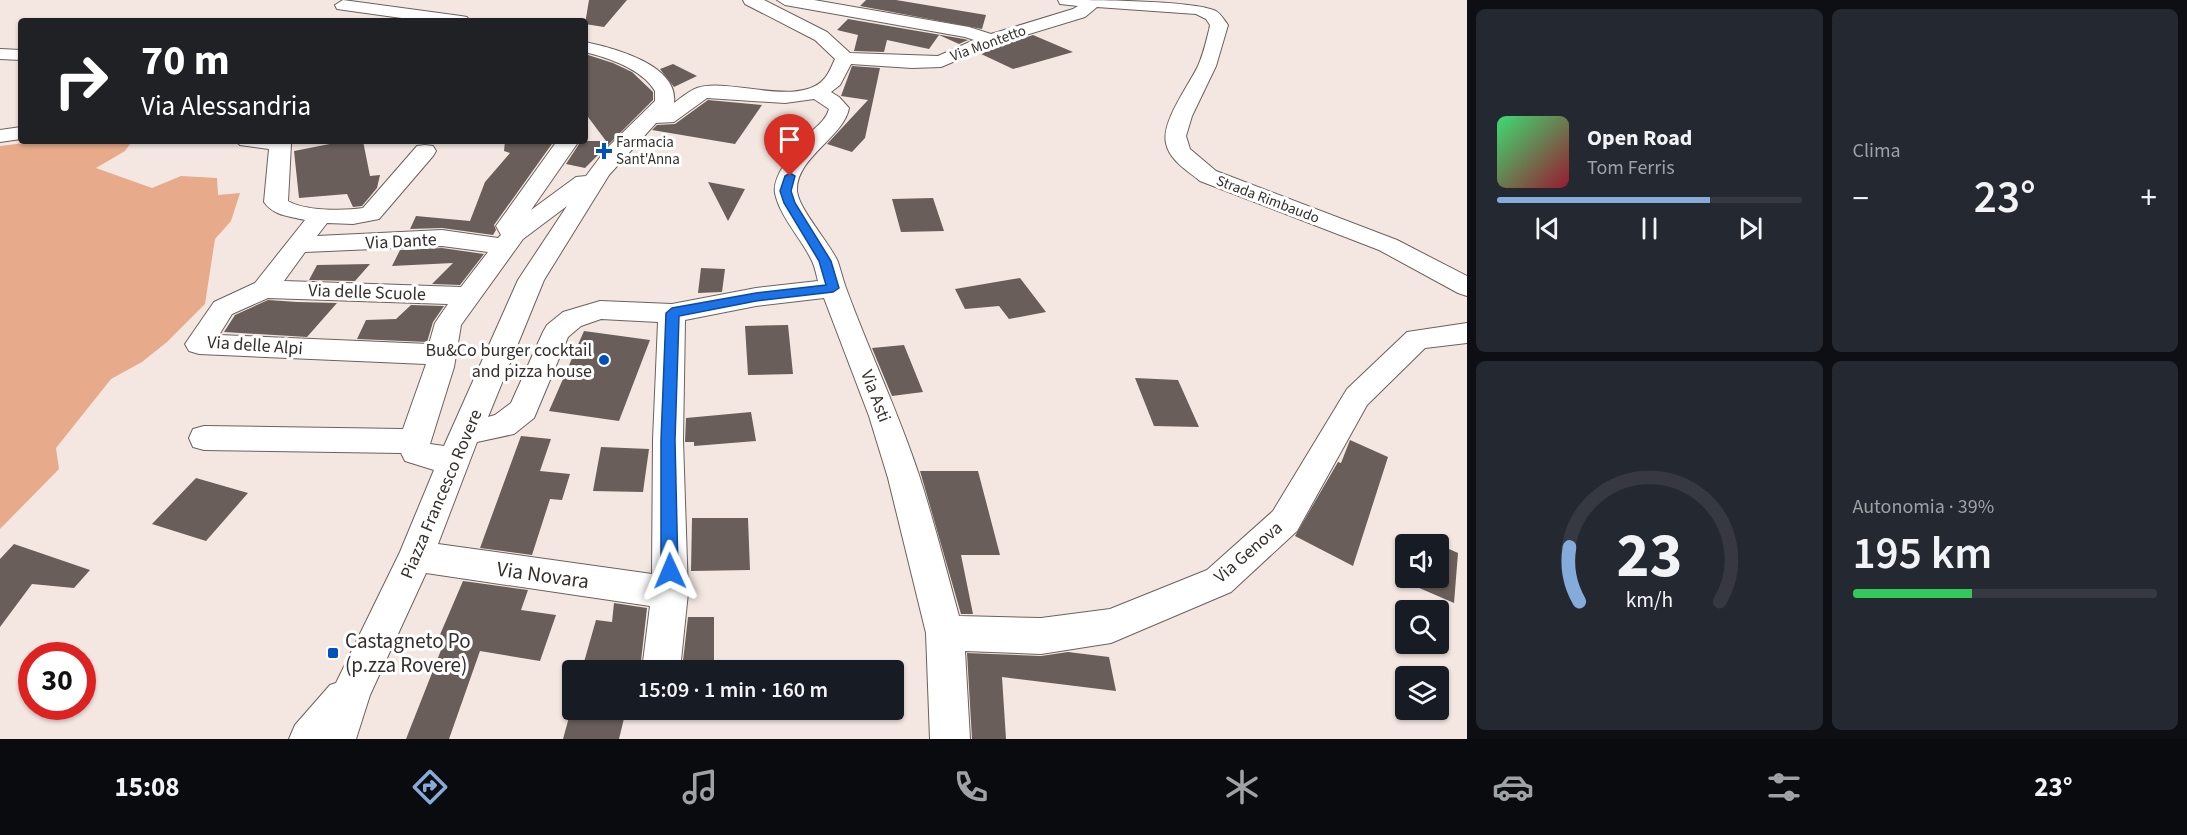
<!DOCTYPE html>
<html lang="it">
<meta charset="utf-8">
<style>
:root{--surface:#171b24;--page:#242831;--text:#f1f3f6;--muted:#9ea1a6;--line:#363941;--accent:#85abdb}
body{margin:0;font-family:"Source Sans 3",sans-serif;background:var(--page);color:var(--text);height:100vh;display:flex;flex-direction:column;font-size:22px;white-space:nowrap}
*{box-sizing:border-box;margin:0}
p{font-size:20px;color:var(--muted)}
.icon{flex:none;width:33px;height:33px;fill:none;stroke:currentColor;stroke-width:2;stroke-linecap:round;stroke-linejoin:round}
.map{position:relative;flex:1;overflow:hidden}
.panel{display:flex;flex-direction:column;gap:9px;padding:9px;background:#0d0f14;width:720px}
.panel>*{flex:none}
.banner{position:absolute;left:18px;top:18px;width:570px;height:126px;border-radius:6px;box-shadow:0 2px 4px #0004;background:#202124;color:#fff;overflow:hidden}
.fabs{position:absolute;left:1395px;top:534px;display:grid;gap:12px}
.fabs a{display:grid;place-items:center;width:54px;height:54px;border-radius:6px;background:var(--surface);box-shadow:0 2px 4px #0004;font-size:30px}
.speed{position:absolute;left:18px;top:642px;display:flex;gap:12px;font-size:30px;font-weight:700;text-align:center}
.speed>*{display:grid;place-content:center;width:78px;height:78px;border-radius:50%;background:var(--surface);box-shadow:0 2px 4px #0004;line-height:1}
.speed .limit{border:9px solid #d22;background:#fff;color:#111}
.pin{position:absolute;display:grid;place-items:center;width:51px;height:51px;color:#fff;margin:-62px -26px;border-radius:50% 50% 50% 0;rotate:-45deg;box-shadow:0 0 6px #0007}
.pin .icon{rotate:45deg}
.me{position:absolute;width:66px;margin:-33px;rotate:359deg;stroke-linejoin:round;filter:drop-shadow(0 0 4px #0008)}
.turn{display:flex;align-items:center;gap:21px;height:126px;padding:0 24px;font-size:27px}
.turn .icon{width:78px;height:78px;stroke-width:2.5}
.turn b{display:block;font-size:42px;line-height:51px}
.big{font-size:45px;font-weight:600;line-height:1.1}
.panel .card{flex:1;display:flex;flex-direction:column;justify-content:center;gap:9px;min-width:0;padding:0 21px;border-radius:9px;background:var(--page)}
.panel .dial{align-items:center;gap:0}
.dial svg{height:156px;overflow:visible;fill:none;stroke:var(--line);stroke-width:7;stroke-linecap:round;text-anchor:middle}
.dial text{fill:var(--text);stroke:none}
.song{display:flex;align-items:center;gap:18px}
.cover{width:72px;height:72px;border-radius:9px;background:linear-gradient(135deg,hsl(140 70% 55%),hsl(350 70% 35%))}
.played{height:6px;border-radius:3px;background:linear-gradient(90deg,var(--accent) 70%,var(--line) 70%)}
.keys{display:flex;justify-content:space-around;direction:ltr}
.heat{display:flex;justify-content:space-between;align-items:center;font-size:33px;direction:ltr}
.charge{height:9px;border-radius:4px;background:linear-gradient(90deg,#34c759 39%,var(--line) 0)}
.panel .tiles{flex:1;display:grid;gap:9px;grid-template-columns:repeat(2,1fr)}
.trip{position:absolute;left:562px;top:660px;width:342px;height:60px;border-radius:6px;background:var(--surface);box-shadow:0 2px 4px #0004;font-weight:600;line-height:60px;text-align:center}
.tab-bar{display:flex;height:96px;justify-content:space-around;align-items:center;background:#090b0e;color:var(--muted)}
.tab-bar .icon{width:42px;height:42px}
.tab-bar .active{color:var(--accent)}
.tab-bar b{font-size:27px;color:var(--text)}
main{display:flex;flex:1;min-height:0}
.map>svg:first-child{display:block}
.forest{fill:#e7aa8a}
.building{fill:#695e59}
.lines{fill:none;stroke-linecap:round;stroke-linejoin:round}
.minor-casing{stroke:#6c615c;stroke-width:2}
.minor{fill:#fff;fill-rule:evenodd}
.route{fill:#1a73e8;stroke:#114b97;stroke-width:1.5}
.poi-dot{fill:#0052bb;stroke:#fff;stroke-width:2}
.labels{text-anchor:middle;stroke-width:6;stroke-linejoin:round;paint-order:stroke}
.far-street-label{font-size:15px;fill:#35302d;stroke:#fff}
.far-poi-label{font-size:15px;fill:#35302d;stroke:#fff;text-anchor:start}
.street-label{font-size:18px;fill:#35302d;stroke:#fff}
.poi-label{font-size:18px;fill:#35302d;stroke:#fff;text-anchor:end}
.near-street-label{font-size:21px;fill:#35302d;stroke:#fff}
.near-poi-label{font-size:21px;fill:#35302d;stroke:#fff;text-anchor:start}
</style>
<main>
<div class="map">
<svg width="1467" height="739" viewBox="0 0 1467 739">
<rect width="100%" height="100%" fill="#f4e7e1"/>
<path class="forest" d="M41,141h91l-7,10 -29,17 56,20 29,-12 36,2 1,17 22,-2 -9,28 -16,18 -10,65 -38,38 -25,20 -31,17 -55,69 3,21 -59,60v-383z"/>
<path class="building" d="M589,0h38l-23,27 -19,-3z
M866,0h30l90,15 -4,14 -122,-23z
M848,19l116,20 4,1 -9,4 -20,-9 -10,14 -42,-9 -3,12 -30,-1 4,-16 -21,-5z
M1033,35l40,17 -60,17 -34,-16z
M585,54l28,9 19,9 21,20v8l-68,68 -19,-4 15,-23h25l-21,-28z
M673,64l24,12 -23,11 -14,-18z
M852,66l28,2 -15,70 -13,14 -25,-8 41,-44 -27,-4z
M708,100l54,5 -27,39 -83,-14 5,-5 18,-1z
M345,141h18l7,35 10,-1 -3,13 -15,18 -9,1 -6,-13 -48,4 -5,-47z
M505,141h49l-60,84 2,5 -3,5 -51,-7 -32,1 6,-13 54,5 15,-39 25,-29 -6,-2z
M708,182l37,7 -17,32z
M933,198l11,33 -43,1 -9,-33z
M442,248l42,6 -24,31 -28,-1 21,-21 -61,3 8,-16z
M370,264l-15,17 -46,-1 8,-15z
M701,268l24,1 -3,23 -24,1z
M1020,278l26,34 -37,7 -10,-13 -34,3 -10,-20z
M268,300l29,2 40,1 -30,34 -83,-5 11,-17z
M411,305l33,1 -11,16 -6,20 -70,-3 9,-19 30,-1z
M788,325l5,49 -45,1 -3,-49z
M584,331l66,9 -31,81 -70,-10z
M904,345l19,47 -31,4 -20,-48z
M1135,378l43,2 21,47 -45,-1z
M751,412l5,29 -62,5v-4h-9l1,-24z
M521,436l30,3 -11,32 30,3 -8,26 -12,-1 -18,56 -52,-7z
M1350,440l38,17 -35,109 -58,-30 43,-74 3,1z
M601,447l48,2 -6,43 -50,-1z
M920,471h58l22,84h-39l12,59h-12z
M196,478l52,15 -42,48 -54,-17z
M692,518h56l2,52 -59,1z
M14,544l76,26 -16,18 -42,-4 -32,43v-68z
M1438,544l20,9 -4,50 -37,-16 2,-9h19z
M463,581l65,9 -7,20 35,5 -16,46 -60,-10 -31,88h-43l37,-94 -7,-1z
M614,603l33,5 -7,62h-16l-40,-8 12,-42 16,2z
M688,617h26v53h-32z
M1068,652l41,5 7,34 -114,-14 4,62h-34l-5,-86 74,3z
M571,710h55l-7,29h-56z"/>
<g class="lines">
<g class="minor-casing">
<path id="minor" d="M343,0l118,16 6,1 3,4h-47l-86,-12 -2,-4z
M743,0h21l63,32 23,21 88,3 36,-16 -9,-3 -180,-32 -8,-5h37l155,27 22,7 82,-25 5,-3 -18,-2 -2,-4c32,0 134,0 158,11 5,3 8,9 12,14l-12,41 -24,50 -6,20 4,13 26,22 181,69 70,36v20l-9,-3 -79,-43 -179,-69c-12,-10 -31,-21 -34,-38 -5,-21 23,-58 32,-77 5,-11 8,-24 11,-36l1,-5 -4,-6 -10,-5 -99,-7 -12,10 -89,27 -55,23 -29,1 -61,-4 -11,21 -9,7 8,5 10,11c-5,29 -54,50 -52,83 2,19 33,52 41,71 3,9 5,18 8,26 23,63 52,123 73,187 15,46 27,94 40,141l82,2 69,-9 97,-39 66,-59 74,-122 60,-57 60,-9v20l-42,5 -58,57 -70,126 -66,61 -120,51 -70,11 -76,-3 5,88h-40l-4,-106 -38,-155 -19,-62 -45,-118 -68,8 -71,14 -2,120 5,153 -8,77h-38l8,-64 -224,-33 -56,122 -14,44h-67l6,-14 35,-40 6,-2 64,-131 34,-82 -29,-9 -4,-8 -197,-3 -11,-3 -4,-9 4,-9 11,-3 199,3 23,-65 -227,-10 -10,-3 -4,-7 29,-42 41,-19 50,-63c-16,-4 -31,-4 -41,-18l5,-53 -29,-4 -4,-4h53l2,3 -3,57c16,10 56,10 75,7l54,-62 8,-1 8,1 3,5 -3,5 -54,63 -26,5 -26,-1 -10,13 125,-6 56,8 3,-3 -5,-9 61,-85h22l-48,69 45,-33 10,-1 21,-28 48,-47v-10c-13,-22 -46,-33 -70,-39v-10c29,6 94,23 89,61 8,-6 15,-12 23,-15 31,-11 102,20 127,-9 5,-5 8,-14 11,-20l-20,-19 -70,-36zM707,98l78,5 29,-4 15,10c-3,12 -15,19 -23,28 -11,13 -34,38 -31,56 5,24 26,45 36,66 4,7 5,15 7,22l-62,7 -84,16 -72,-3 -37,11 -16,13 -4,7 -32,71 -16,12 -7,2 56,-137 65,-105 47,-52 18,-1zM567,206l-49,74 -74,166 -14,-2 24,-77 7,-42 62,-86zM442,246l46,6 -27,35 -177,-6 21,-29zM268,298l180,6 -13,19 -6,21 -210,-9 13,-21zM601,319l57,3 -5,118 -1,134 -214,-30 39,-102 37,-8 20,-16 34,-81 13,-11z
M0,49l21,1v10l-21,-1z
M21,127v12l-21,3v-12z"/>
</g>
<use href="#minor" class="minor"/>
</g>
<path class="route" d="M790,173l5,3 -4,15 4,12 36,58 8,27 -6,4 -77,9 -77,15 -4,124 3,131 -2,6 -6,2 -6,-2 -3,-6v-131l5,-127 6,-5 84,-15 70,-8 -7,-24 -35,-58 -4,-12 5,-15z"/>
<g class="poi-dot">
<path d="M601 142h6v6h6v6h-6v6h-6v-6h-6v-6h6z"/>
<circle cx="604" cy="360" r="6"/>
<rect x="327" y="647" width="12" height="12" rx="3"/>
</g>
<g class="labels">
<g class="far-street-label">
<text transform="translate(988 43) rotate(-20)" y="5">Via Montetto</text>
<text transform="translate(1268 199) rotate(21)" y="5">Strada Rimbaudo</text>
</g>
<g class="far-poi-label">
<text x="616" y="147">Farmacia<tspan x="616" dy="17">Sant'Anna</tspan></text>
</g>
<g class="street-label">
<text transform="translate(401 241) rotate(-3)" y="6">Via Dante</text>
<text transform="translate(367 292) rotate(2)" y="6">Via delle Scuole</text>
<text transform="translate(255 345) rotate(4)" y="6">Via delle Alpi</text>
<text transform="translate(876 396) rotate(69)" y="6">Via Asti</text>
<text transform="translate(441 494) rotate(-67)" y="6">Piazza Francesco Rovere</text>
<text transform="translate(1248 552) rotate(-41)" y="6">Via Genova</text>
</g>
<g class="poi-label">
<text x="592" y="356">Bu&amp;Co burger cocktail<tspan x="592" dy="21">and pizza house</tspan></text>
</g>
<g class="near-street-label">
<text transform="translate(543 575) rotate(8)" y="7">Via Novara</text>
</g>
<g class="near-poi-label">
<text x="345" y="648">Castagneto Po<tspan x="345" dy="24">(p.zza Rovere)</tspan></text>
</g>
</g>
</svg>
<div class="fabs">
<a><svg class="icon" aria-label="sound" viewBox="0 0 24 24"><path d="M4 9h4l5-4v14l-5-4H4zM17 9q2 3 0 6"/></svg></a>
<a><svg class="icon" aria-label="search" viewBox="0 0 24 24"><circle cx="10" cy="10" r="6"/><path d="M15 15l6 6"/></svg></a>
<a><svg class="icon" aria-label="layers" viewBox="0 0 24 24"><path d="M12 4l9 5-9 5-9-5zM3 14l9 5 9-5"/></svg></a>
</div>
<div class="speed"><div class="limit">30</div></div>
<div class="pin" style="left:790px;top:176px;background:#d93025"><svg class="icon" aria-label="arrive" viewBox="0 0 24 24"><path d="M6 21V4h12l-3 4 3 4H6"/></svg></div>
<svg class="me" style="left:670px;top:571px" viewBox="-20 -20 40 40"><path d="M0-17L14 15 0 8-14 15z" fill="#1a73e8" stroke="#fff" stroke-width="4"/></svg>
<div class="trip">15:09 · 1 min · 160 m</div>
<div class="banner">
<div class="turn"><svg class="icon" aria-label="right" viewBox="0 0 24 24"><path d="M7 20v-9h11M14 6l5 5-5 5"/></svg><div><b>70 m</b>Via Alessandria</div></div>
</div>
</div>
<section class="panel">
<div class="tiles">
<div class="card">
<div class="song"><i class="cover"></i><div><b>Open Road</b><p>Tom Ferris</p></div></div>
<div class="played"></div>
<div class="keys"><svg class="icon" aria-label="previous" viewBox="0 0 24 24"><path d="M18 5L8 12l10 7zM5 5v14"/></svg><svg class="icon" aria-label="pause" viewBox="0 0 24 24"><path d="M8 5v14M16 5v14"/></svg><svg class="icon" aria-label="next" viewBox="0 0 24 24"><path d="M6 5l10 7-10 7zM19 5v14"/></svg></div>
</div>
<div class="card"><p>Clima</p>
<div class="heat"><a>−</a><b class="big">23°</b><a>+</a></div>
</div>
<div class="card dial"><svg viewBox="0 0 100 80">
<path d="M14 69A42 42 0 1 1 86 69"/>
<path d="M14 69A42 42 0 0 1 9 41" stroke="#85abdb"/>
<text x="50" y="56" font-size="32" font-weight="700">23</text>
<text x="50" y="72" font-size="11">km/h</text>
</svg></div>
<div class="card"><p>Autonomia · 39%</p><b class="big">195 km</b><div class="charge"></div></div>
</div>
</section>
</main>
<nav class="tab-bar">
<b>15:08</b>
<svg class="icon active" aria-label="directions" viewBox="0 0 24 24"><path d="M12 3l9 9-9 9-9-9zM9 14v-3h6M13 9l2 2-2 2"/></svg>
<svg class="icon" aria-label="music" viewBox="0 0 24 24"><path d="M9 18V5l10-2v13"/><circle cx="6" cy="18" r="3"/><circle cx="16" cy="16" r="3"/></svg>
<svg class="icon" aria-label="phone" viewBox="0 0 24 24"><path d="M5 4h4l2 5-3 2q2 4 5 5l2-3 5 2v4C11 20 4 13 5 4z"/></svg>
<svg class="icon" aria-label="climate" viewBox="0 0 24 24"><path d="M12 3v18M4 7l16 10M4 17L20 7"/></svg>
<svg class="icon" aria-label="car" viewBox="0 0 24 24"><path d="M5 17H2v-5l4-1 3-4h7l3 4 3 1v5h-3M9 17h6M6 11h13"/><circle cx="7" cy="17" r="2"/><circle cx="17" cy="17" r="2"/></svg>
<svg class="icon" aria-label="filters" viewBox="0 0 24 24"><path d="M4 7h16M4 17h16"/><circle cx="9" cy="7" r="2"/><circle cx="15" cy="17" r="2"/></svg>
<b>23°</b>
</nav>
